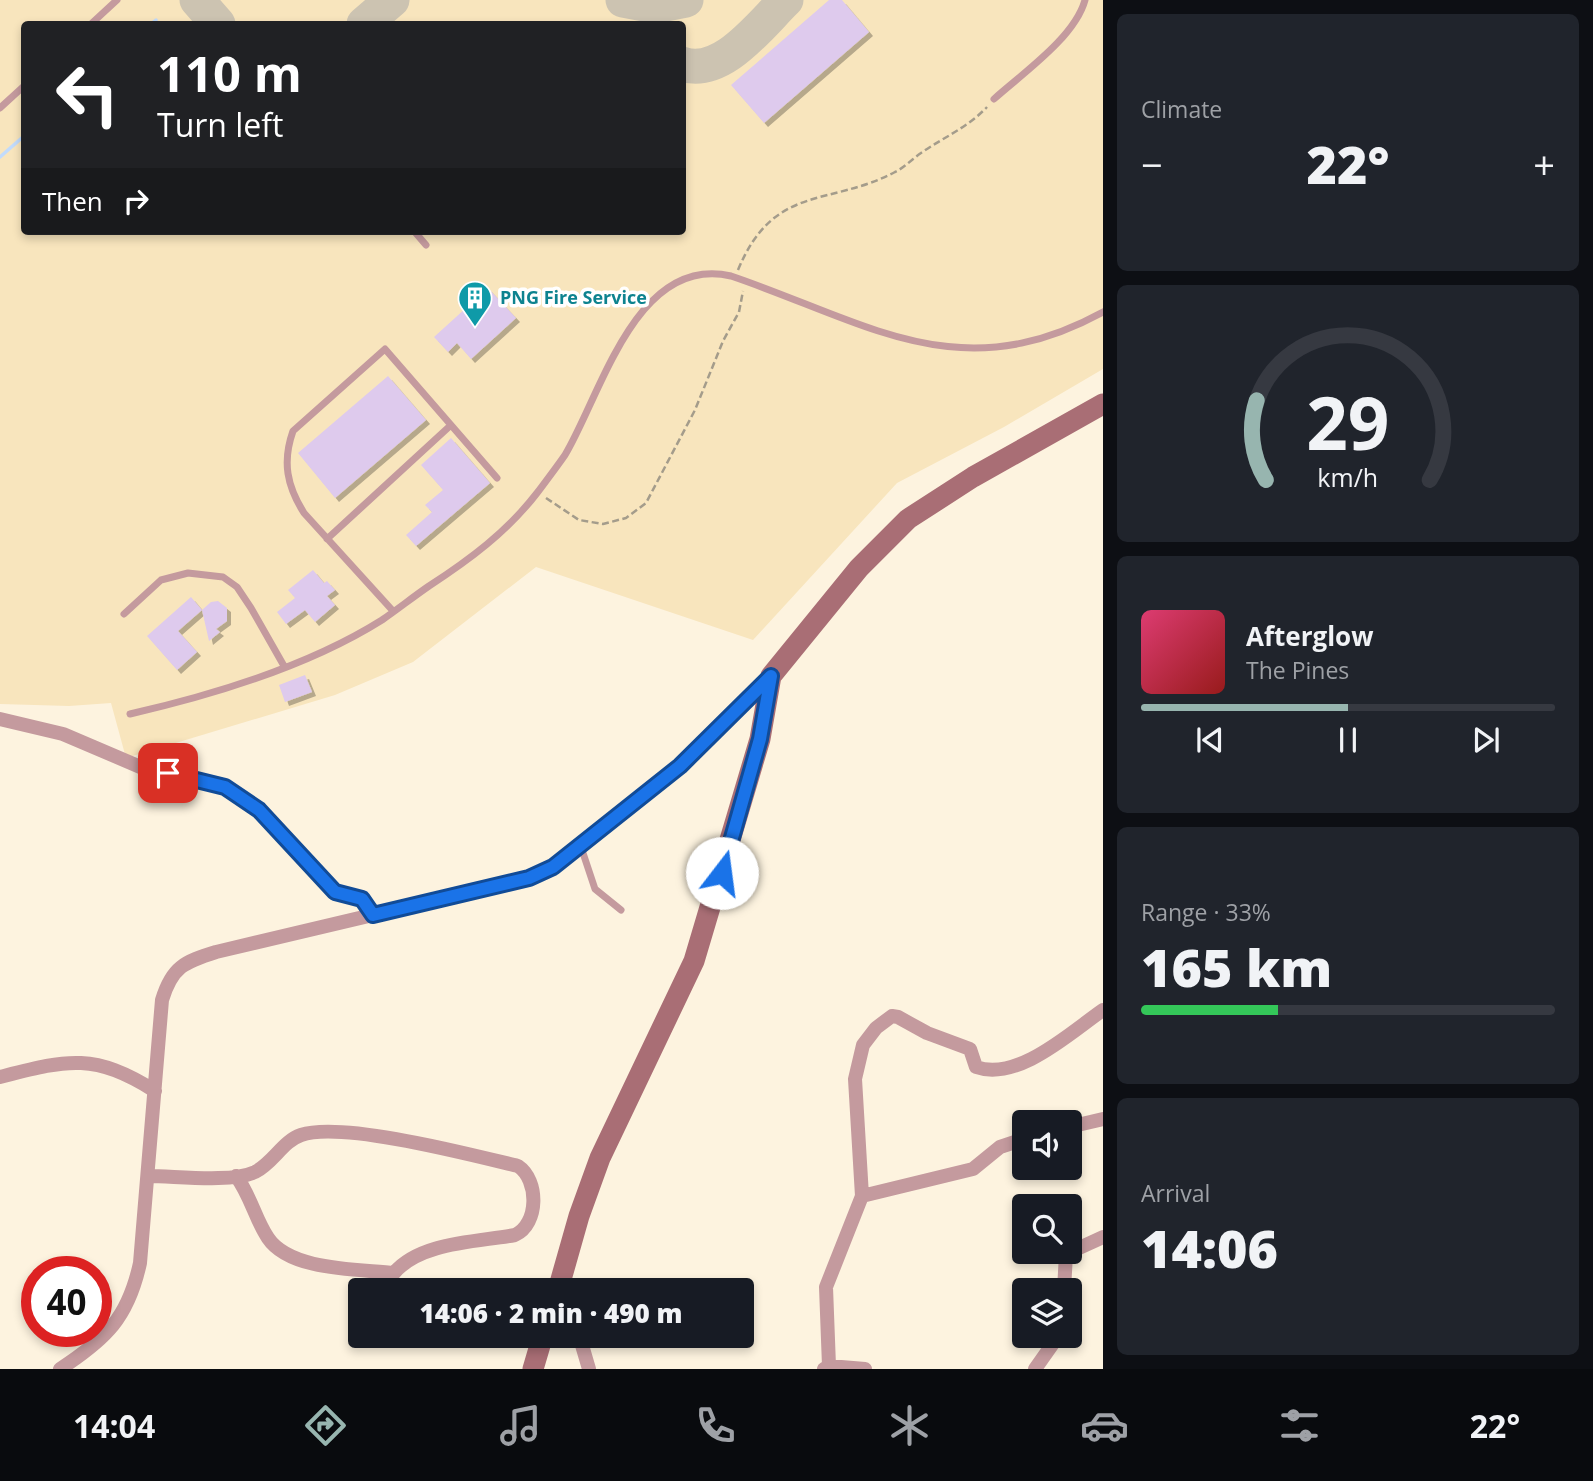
<!DOCTYPE html>
<meta charset="utf-8">
<style>
:root{--surface:#171b24;--page:#20242c;--text:#f1f3f6;--muted:#9ea1a6;--line:#363941;--accent:#97b5af}
body{margin:0;font-family:"Open Sans",sans-serif;background:var(--page);color:var(--text);height:100vh;display:flex;flex-direction:column;font-size:26px;white-space:nowrap}
*{box-sizing:border-box;margin:0}
p{font-size:23px;color:var(--muted)}
.icon{flex:none;width:38px;height:38px;fill:none;stroke:currentColor;stroke-width:2;stroke-linecap:round;stroke-linejoin:round}
.map{position:relative;flex:1;overflow:hidden}
.panel{display:flex;flex-direction:column;gap:14px;padding:14px;background:#0d0f14;width:490px}
.panel>*{flex:none}
.banner{position:absolute;left:21px;top:21px;width:665px;height:214px;border-radius:7px;box-shadow:0 4px 10px #0003;background:#202124;color:#fff;overflow:hidden}
.controls{position:absolute;left:1012px;top:1110px;display:grid;gap:14px}
.controls a{display:grid;place-items:center;width:70px;height:70px;border-radius:7px;background:var(--surface);box-shadow:0 4px 10px #0003;font-size:35px}
.speed{position:absolute;left:21px;top:1256px;display:flex;gap:14px;font-size:35px;font-weight:700;text-align:center}
.speed>*{display:grid;place-content:center;width:91px;height:91px;border-radius:50%;background:var(--surface);box-shadow:0 4px 10px #0003;line-height:1}
.speed .limit{border:10px solid #d22;background:#fff;color:#111}
.pin{position:absolute;display:grid;place-items:center;width:60px;height:60px;color:#fff;margin:-30px;border-radius:14px;box-shadow:0 4px 10px #0006}
.me{position:absolute;width:77px;margin:-38px;rotate:15deg;stroke-linejoin:round;filter:drop-shadow(0 0 5px #0008)}
.turn{display:flex;align-items:center;gap:24px;height:147px;padding:0 21px;font-size:32px}
.turn .icon{width:91px;height:91px;stroke-width:2.5}
.turn b{display:block;font-size:49px;line-height:60px}
.then{display:flex;align-items:center;height:66px;padding:0 21px;background:#0003;gap:14px;font-size:26px}
.big{font-size:52px;font-weight:800;line-height:1.1}
.panel .card{flex:1;display:flex;flex-direction:column;justify-content:center;gap:10px;min-width:0;padding:0 24px;border-radius:10px;background:var(--page)}
.panel .dial{align-items:center;gap:0}
.dial svg{height:182px;overflow:visible;fill:none;stroke:var(--line);stroke-width:7;stroke-linecap:round;text-anchor:middle}
.dial text{fill:var(--text);stroke:none}
.song{display:flex;align-items:center;gap:21px}
.cover{width:84px;height:84px;border-radius:10px;background:linear-gradient(135deg,hsl(340 70% 55%),hsl(0 70% 35%))}
.played{height:7px;border-radius:4px;background:linear-gradient(90deg,var(--accent) 50%,var(--line) 50%)}
.keys{display:flex;justify-content:space-around;direction:ltr}
.heat{display:flex;justify-content:space-between;align-items:center;font-size:38px;direction:ltr}
.charge{height:10px;border-radius:5px;background:linear-gradient(90deg,#34c759 33%,var(--line) 0)}
.trip{position:absolute;left:348px;top:1278px;width:406px;height:70px;border-radius:7px;background:var(--surface);box-shadow:0 4px 10px #0003;font-weight:800;line-height:70px;text-align:center}
.tab-bar{display:flex;height:112px;justify-content:space-around;align-items:center;background:#090b0e;color:var(--muted)}
.tab-bar .icon{width:49px;height:49px}
.tab-bar .active{color:var(--accent)}
.tab-bar b{font-size:32px;color:var(--text)}
main{display:flex;flex:1;min-height:0}
.map>svg:first-child{display:block}
.built{fill:#f8e5bd;fill-rule:evenodd}
.lines{fill:none;stroke-linecap:round;stroke-linejoin:round}
.stream{stroke:#c2dbfb;stroke-width:3.5}
.taxiway{stroke:#ccc3b1;stroke-width:35}
.building{fill:#decaed;filter:url(#shadow)}
.path{stroke:#a49c8b;stroke-width:2.5;stroke-dasharray:7 3.5;stroke-linecap:butt}
.lane{stroke:#c49a9e;stroke-width:7}
.street{stroke:#c49a9e;stroke-width:14}
.secondary{stroke:#a96e75;stroke-width:21}
.route-casing{stroke:#114b97;stroke-width:18}
.route{stroke:#1a73e8;stroke-width:12}
.labels{text-anchor:middle;stroke-width:7;stroke-linejoin:round;paint-order:stroke}
.culture-label{font-size:18px;font-weight:bold;fill:#0d838f;stroke:#fff;text-anchor:start}
</style>
<main>
<div class="map">
<svg width="1103" height="1369" viewBox="0 0 1103 1369">
<defs>
<filter id="shadow"><feDropShadow dx="4" dy="4" stdDeviation="0" flood-color="#0004"/></filter>
</defs>
<rect width="100%" height="100%" fill="#fdf3df"/>
<path class="built" d="M0,0h1103v369l-99,58 -107,56 -144,157 -217,-73 -123,95 -78,33 -209,63 -15,-55 -42,3 -69,-2zM24,24h658v207h-658z"/>
<g class="lines">
<path class="stream" d="M151,24l5,-4
M0,157l24,-21"/>
<path class="taxiway" d="M197,0l21,24
M623,0l32,6 31,-6
M364,24l28,-24
M682,64c40,14 79,-40 104,-64"/>
</g>
<path class="building" d="M829,0h13l27,32 -105,91 -33,-38z
M488,288l28,30 -45,41 -14,-16 -9,9 -14,-15z
M388,376l38,44 -91,78 -37,-45z
M451,438l39,45 -74,63 -10,-11 26,-23 -7,-7 18,-15 -22,-25z
M313,570l11,13 3,-2 8,9 -8,6 8,9 -20,17 -10,-12 -19,14 -9,-12 18,-14 -7,-8z
M191,597l11,13 -24,21 19,21 -20,18 -30,-34z
M218,601l9,7v13l-11,8 4,3 -11,9 -7,-31 9,-8z
M305,675l7,17 -27,10 -6,-17z"/>
<g class="lines">
<path class="path" d="M738,270c36,-87 91,-63 157,-98 9,-4 17,-13 26,-19 23,-16 46,-25 66,-46
M546,498l33,22 24,4 23,-6 20,-15 49,-93 28,-69 16,-29 4,-21"/>
<path class="lane" d="M91,24l26,-24
M994,99c29,-26 81,-62 91,-99
M0,108l24,-22
M414,231l12,14
M327,539l124,-114
M393,611l-89,-98c-17,-27 -22,-51 -11,-82l92,-82 112,129
M124,614l37,-34 27,-7 35,4 14,10 14,21 33,58
M130,714c83,-19 179,-48 252,-94 16,-11 31,-23 47,-34 40,-26 78,-54 108,-93 9,-12 19,-25 28,-38 36,-60 71,-201 166,-179 136,46 228,115 372,36
M581,847l14,42 26,21"/>
<path class="street" d="M0,719l63,15 82,35 79,18 35,23 76,82 27,7 11,15
M0,1077c67,-17 93,-25 155,14
M1069,1127l34,-8
M149,1176c27,0 82,7 106,-4 18,-9 28,-31 46,-37 41,-14 171,20 217,31 21,14 21,58 -3,69 -38,7 -95,7 -121,38 -35,-4 -104,-2 -126,-35 -13,-19 -17,-42 -32,-62
M862,1196l111,-27 27,-22 24,-8
M1064,1290l2,-36 37,-17
M579,1335l10,34
M829,1366l-3,-79 36,-91 -7,-117 8,-34 13,-17 16,-12 6,1 29,16 43,16 6,18c42,15 95,-35 127,-57
M60,1369c46,-30 68,-51 80,-106l22,-263c10,-33 22,-38 54,-48l313,-74 24,-11 127,-101 90,-90
M824,1369l5,-3 36,3
M1035,1369l24,-34"/>
<path class="secondary" d="M558,1290l21,-74 21,-58 94,-197 66,-222 11,-63 88,-108 49,-49 65,-42 130,-73
M533,1369l10,-34"/>
</g>
<g class="lines">
<g class="route-casing">
<path id="route" d="M168,773l57,14 34,23 76,82 27,7 11,16 156,-37 24,-11 127,-101 91,-90 -11,63 -38,134"/>
</g>
<use href="#route" class="route"/>
</g>
<defs>
<g id="building-pin" transform="scale(1.75)"><path d="M0 17L-7.5 6A9.5 9.5 0 1 1 7.5 6Z" fill="#0f9aa8" stroke="#fff"/><path d="M-4-6H4V6H1V3H-1V6H-4ZM-2.5-4.3h1.7v1.8h-1.7ZM.8-4.3h1.7v1.8H.8ZM-2.5-1h1.7V.8h-1.7ZM.8-1h1.7V.8H.8Z" fill="#fff"/></g>
</defs>
<g fill-rule="evenodd">
<use href="#building-pin" x="475" y="298"/>
</g>
<g class="labels">
<g class="culture-label">
<text x="500" y="304">PNG Fire Service</text>
</g>
</g>
</svg>
<div class="controls">
<a><svg class="icon" aria-label="sound" viewBox="0 0 24 24"><path d="M4 9h4l5-4v14l-5-4H4zM17 9q2 3 0 6"/></svg></a>
<a><svg class="icon" aria-label="search" viewBox="0 0 24 24"><circle cx="10" cy="10" r="6"/><path d="M15 15l6 6"/></svg></a>
<a><svg class="icon" aria-label="layers" viewBox="0 0 24 24"><path d="M12 4l9 5-9 5-9-5zM3 14l9 5 9-5"/></svg></a>
</div>
<div class="speed"><div class="limit">40</div></div>
<div class="pin" style="left:168px;top:773px;background:#d93025"><svg class="icon" aria-label="arrive" viewBox="0 0 24 24"><path d="M6 21V4h12l-3 4 3 4H6"/></svg></div>
<svg class="me" style="left:722px;top:873px" viewBox="-20 -20 40 40"><circle r="19" fill="#fff"/><path d="M0-13L10 11 0 6-10 11z" fill="#1a73e8"/></svg>
<div class="trip">14:06 · 2 min · 490 m</div>
<div class="banner">
<div class="turn"><svg class="icon" aria-label="left" viewBox="0 0 24 24"><path d="M17 20v-9H6M10 6l-5 5 5 5"/></svg><div><b>110 m</b>Turn left</div></div>
<div class="then">Then<svg class="icon" aria-label="right" viewBox="0 0 24 24"><path d="M7 20v-9h11M14 6l5 5-5 5"/></svg></div>
</div>
</div>
<section class="panel">
<div class="card"><p>Climate</p>
<div class="heat"><a>−</a><b class="big">22°</b><a>+</a></div>
</div>
<div class="card dial"><svg viewBox="0 0 100 80">
<path d="M14 69A42 42 0 1 1 86 69"/>
<path d="M14 69A42 42 0 0 1 10 34" stroke="#97b5af"/>
<text x="50" y="56" font-size="32" font-weight="700">29</text>
<text x="50" y="72" font-size="11">km/h</text>
</svg></div>
<div class="card">
<div class="song"><i class="cover"></i><div><b>Afterglow</b><p>The Pines</p></div></div>
<div class="played"></div>
<div class="keys"><svg class="icon" aria-label="previous" viewBox="0 0 24 24"><path d="M18 5L8 12l10 7zM5 5v14"/></svg><svg class="icon" aria-label="pause" viewBox="0 0 24 24"><path d="M8 5v14M16 5v14"/></svg><svg class="icon" aria-label="next" viewBox="0 0 24 24"><path d="M6 5l10 7-10 7zM19 5v14"/></svg></div>
</div>
<div class="card"><p>Range · 33%</p><b class="big">165 km</b><div class="charge"></div></div>
<div class="card"><p>Arrival</p><b class="big">14:06</b></div>
</section>
</main>
<nav class="tab-bar">
<b>14:04</b>
<svg class="icon active" aria-label="directions" viewBox="0 0 24 24"><path d="M12 3l9 9-9 9-9-9zM9 14v-3h6M13 9l2 2-2 2"/></svg>
<svg class="icon" aria-label="music" viewBox="0 0 24 24"><path d="M9 18V5l10-2v13"/><circle cx="6" cy="18" r="3"/><circle cx="16" cy="16" r="3"/></svg>
<svg class="icon" aria-label="phone" viewBox="0 0 24 24"><path d="M5 4h4l2 5-3 2q2 4 5 5l2-3 5 2v4C11 20 4 13 5 4z"/></svg>
<svg class="icon" aria-label="climate" viewBox="0 0 24 24"><path d="M12 3v18M4 7l16 10M4 17L20 7"/></svg>
<svg class="icon" aria-label="car" viewBox="0 0 24 24"><path d="M5 17H2v-5l4-1 3-4h7l3 4 3 1v5h-3M9 17h6M6 11h13"/><circle cx="7" cy="17" r="2"/><circle cx="17" cy="17" r="2"/></svg>
<svg class="icon" aria-label="filters" viewBox="0 0 24 24"><path d="M4 7h16M4 17h16"/><circle cx="9" cy="7" r="2"/><circle cx="15" cy="17" r="2"/></svg>
<b>22°</b>
</nav>
